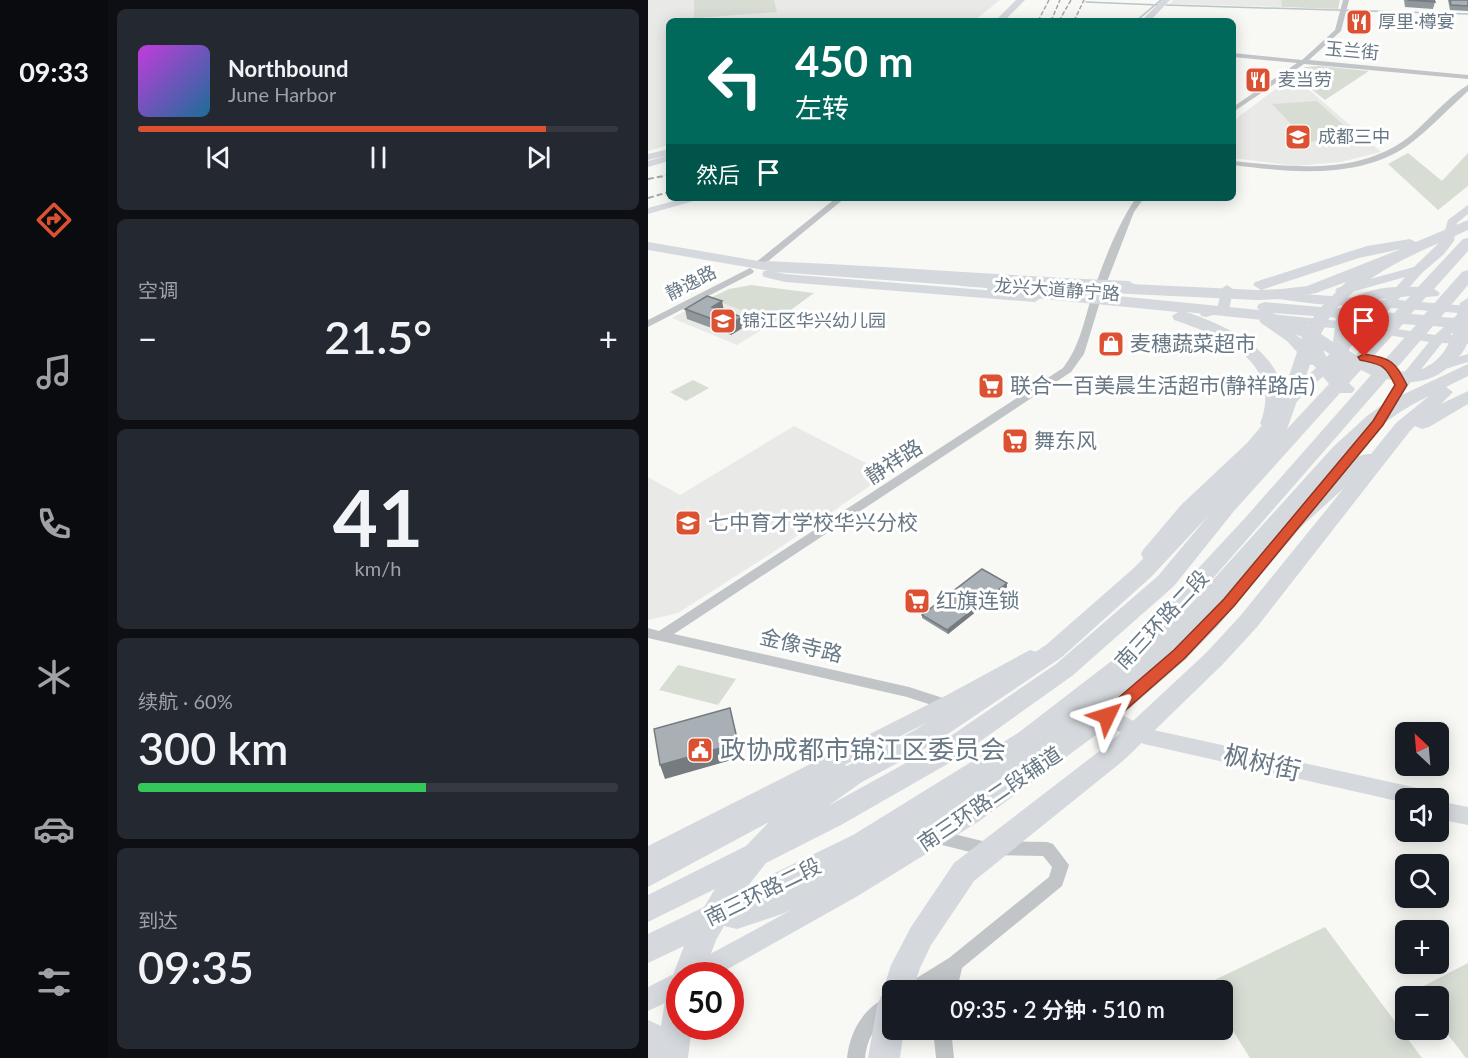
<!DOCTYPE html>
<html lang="zh">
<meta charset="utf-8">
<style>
:root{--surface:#171b24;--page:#242831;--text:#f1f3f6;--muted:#9ea1a6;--line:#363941;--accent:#dc5131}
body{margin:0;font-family:Lato,"Noto Sans SC",sans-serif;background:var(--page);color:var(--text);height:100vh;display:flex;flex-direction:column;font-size:22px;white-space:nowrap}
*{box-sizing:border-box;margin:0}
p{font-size:20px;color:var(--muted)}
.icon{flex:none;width:33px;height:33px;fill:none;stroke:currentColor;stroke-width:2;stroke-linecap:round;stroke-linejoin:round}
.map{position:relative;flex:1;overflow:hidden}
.sheet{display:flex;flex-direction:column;gap:9px;padding:9px;background:#0d0f14;width:540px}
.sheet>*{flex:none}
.guide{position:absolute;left:18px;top:18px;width:570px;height:183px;border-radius:9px;box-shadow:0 3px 15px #0003;background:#00695c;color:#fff;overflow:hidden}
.needle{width:39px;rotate:334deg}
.buttons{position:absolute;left:747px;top:722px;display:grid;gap:12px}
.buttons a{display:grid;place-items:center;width:54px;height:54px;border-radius:9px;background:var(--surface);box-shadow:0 3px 15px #0003;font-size:30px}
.speed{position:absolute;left:18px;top:962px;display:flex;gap:12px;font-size:30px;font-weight:700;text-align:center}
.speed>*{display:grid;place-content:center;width:78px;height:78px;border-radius:50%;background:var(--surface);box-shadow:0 3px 15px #0003;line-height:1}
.speed .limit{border:9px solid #d22;background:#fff;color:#111}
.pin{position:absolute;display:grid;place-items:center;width:51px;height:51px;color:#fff;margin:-62px -26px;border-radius:50% 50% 50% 0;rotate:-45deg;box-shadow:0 0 6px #0007}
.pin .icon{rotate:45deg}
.me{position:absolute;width:66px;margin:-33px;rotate:49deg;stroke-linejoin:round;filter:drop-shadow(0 0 4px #0008)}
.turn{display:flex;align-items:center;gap:21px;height:126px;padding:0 30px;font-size:27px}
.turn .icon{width:78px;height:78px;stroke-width:2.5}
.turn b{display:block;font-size:42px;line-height:51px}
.then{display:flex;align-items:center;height:57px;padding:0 30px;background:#0003;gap:12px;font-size:22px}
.big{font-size:45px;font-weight:600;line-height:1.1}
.sheet .widget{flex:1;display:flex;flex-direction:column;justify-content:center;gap:9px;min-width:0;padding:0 21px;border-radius:9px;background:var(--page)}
.sheet .dial{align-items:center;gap:0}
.dial b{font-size:78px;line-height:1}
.song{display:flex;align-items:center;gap:18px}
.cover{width:72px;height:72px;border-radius:9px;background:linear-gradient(135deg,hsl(290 70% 55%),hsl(200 70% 35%))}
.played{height:6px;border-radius:3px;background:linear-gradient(90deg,var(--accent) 85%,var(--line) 85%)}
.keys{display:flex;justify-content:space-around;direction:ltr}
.heat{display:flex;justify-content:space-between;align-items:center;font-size:33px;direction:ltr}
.charge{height:9px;border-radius:4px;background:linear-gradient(90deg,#34c759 60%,var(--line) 0)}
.trip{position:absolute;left:234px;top:980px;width:351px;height:60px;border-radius:9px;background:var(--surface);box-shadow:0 3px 15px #0003;font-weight:600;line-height:60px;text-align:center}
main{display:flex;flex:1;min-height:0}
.dock{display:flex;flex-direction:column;width:108px;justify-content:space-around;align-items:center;background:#090b0e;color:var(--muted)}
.dock .icon{width:42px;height:42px}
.dock .on{color:var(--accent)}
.dock b{font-size:27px;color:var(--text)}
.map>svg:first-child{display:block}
.built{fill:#e9e9e8}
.green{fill:#d8ddd4}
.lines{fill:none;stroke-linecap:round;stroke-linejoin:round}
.stream{stroke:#b9c5c8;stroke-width:1.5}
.street{fill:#c1c5c8;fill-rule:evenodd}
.secondary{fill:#d5d9dd;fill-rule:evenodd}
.primary{fill:#d5d9dd;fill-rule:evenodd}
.highway{fill:#d5d9dd;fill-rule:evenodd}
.rail-far1{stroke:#a2a9ae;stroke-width:1.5;stroke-dasharray:4.5 2;stroke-linecap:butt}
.rail{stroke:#a2a9ae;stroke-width:2;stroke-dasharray:6 3;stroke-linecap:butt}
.wall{fill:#90979d}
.shaded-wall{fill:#767b7f}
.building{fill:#a8b0b6;stroke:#767b7f;stroke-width:1.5}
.route{fill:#dc5131;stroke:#8f3520;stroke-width:1.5}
.labels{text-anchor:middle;stroke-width:6;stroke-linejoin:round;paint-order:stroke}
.far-poi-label{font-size:18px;fill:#687985;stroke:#fff;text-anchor:start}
.far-street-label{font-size:18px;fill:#687985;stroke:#fff}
.poi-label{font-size:21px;fill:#687985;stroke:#fff;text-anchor:start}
.street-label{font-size:21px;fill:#687985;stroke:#fff}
.near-poi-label{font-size:26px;fill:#687985;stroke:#fff;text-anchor:start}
.near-street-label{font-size:26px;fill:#687985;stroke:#fff}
</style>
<main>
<nav class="dock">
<b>09:33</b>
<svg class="icon on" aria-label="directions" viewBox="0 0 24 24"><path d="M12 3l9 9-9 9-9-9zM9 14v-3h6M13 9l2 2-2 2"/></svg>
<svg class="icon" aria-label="music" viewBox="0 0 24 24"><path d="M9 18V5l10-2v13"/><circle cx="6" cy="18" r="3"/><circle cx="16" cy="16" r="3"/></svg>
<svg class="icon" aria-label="phone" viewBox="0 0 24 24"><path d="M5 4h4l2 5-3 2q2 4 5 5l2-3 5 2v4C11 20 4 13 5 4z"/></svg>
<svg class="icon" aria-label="climate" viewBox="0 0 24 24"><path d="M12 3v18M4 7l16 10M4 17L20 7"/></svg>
<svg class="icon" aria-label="car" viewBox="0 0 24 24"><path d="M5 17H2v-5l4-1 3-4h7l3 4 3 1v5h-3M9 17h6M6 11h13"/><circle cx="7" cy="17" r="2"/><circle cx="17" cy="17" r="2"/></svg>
<svg class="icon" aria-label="filters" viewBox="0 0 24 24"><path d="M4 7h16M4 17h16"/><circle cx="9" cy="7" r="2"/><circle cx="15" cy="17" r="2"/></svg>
</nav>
<section class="sheet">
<div class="widget">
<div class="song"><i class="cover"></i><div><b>Northbound</b><p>June Harbor</p></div></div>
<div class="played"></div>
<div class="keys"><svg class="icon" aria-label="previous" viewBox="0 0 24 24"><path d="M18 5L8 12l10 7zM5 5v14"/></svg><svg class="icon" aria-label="pause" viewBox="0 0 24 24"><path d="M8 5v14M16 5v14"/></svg><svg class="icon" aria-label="next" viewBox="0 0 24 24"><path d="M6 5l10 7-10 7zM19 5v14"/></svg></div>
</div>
<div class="widget"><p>空调</p>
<div class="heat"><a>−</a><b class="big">21.5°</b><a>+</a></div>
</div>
<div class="widget dial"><b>41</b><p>km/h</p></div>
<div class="widget"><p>续航 · 60%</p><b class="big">300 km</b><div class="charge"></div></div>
<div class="widget"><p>到达</p><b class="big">09:35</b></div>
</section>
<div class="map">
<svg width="820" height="1058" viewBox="0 0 820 1058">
<rect width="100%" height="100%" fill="#f8f8f5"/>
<path class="built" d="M0,0h352l-26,21h-305v124l-21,6z
M525,0h108l1,7 -112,-3z
M645,76l88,76 -40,10 -46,4 -62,-8v-37z
M62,298l63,25 -36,22 -65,-27z
M146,426l93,48 -112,77 -97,62 -30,7v-143l32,18z"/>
<path class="green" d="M46,0h80l3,12 -83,6z
M633,0h59l-2,9 -56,-2z
M672,66l49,5 -44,29 -30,-24 10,-9z
M669,101l40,36 -49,5 -36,-38z
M760,153l34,28 26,-28v33l-30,24 -50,-46z
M103,285l63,8 -41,30 -63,-25 19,-9z
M45,380l16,8 -23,13 -16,-9z
M30,665l58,14 -18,26 -59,-15z
M677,927l97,131h-172l-27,-43 -1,-25h-15l-3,-5z
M820,963v95h-2l-27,-35 -1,-27h-20l-4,-5z"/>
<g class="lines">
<path class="stream" d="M438,2l72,3
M518,5l302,9
M488,21l25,-21"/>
<path class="street" d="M695,0h6l-8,31 -32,29 159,15v4l-164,-15 -71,48v-5l64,-44 -64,-6v-4l69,7 33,-30z
M820,85v6c-20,18 -39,39 -61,55 -50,34 -118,26 -174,19v-4c59,6 127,15 177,-25 16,-13 41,-42 58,-51z
M188,198h9l-84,69h-6v-4z
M488,198h8l-10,14 -31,80 -19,62 -13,18 -397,262 235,53 40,13 2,4 -2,4 -5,1 -37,-12 -259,-59v-10l11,3 404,-263c17,-22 21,-47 29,-73 10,-29 26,-72 44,-97z
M102,268l4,3 -1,2 -105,54v-7z
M290,830l44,11 65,1 6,2 16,21 -7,21 -100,82 -5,22h-18l2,-8 -13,8h-24l3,-6 42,-26 100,-81 3,-10 -9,-11 -61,-1 -44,-11 -6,-2 -2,-5 2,-5z
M244,995v18c-17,15 -24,22 -27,45h-18c3,-28 18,-53 45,-63z
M285,1029h18l3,29h-18z"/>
<path class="secondary" d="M514,0h8l-20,21h-9z
M21,155v6l-21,6v-6z
M37,198h19l-56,16v-6z
M820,205v9l-11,9 -3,18 -10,13 -22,19 -24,27 70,6v12l-18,17 18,1v8l-26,-1 -35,44 -24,39 -49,60h-12l-2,-3 2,-3 50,-59 26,-41c-10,-2 -13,-13 -23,-16 -11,-4 -24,4 -32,-4l2,-3c22,-5 45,-3 58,17l26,-32 -64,-11 -40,44 -19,16 -49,58 -64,64 -38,45h-12l-2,-4 2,-4 38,-45 66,-62 49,-58 19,-16 37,-39 -71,-7 23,18 16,20 -7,4 -5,-1 -21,-23 -26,-18 -2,-3 11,-6 89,9 18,-16 -61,-3 -54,-7 -2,-3 2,-3 123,9 20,-23 -64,18 -6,-4 2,-3 77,-21 28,-27 6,-20zM743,308l68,5 -24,22 -63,-10z
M118,261c121,5 242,15 363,20l6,4 -6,4 -123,-5 -129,-11 -115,-5 -2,-3z
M120,270l17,4 250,20 6,4 -6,4 -250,-20 -21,-5 -2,-3 2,-3z
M579,285l6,4 -4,22 -23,6 -5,-1 -1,-3 1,-3 17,-4 3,-17z
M820,354v8l-36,11 -7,-4 2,-3z
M656,507l8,5 -2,4 -92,110 -33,34 -63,55 27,14 273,60 7,3 3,6h-26v5l-262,-59 -36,-18 -130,96 -122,75 -139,78h-37v21l-32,15v-24l24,-12 11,-2 3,-6c177,-95 356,-191 502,-332 40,-39 74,-84 110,-127z
M382,650l7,2 2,5 -2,5 -76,43 -313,161v-20l299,-151z
M790,801l30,6v18l-30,-6z"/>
<path class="primary" d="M368,0h9l-21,21h-9z
M21,149v6l-21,5v-6z
M0,242l128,22 260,19 7,4 -7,4 -260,-19 -128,-22z"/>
<path class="highway" d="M820,220v10c-46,21 -96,39 -131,78h4c18,-21 52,-22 77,-21l45,-48 5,-1v13l-34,38 6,4 -2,3 -12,1 -15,17 13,1 38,-43 6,-2v15l-27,32 15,1 4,-15 8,-5c0,13 0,30 0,43 -2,7 -7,14 -13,20 -19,20 -41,25 -68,18l-213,244 159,-176 34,-31 18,-13 83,-39v12l-22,11 7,5 -12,12 27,-13v13l-39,23 -7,2 -7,-3 -5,5 -153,196 -35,38 -98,95 -150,121 -43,64 -11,23 -7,22h-21v39h12l-4,29h-32l9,-52 4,-10 4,-2 -2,-4 8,-25 20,-38 43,-64 152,-117 100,-93 35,-38 103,-127 -43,39 -7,2 -8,-3 -78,91 -89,89 -68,53 -108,72 -107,60 -54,23 -45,15 -13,-3 -8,14 -13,35h-23v11l-3,-1 -4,-10 11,-29 -36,17v-29l56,-27 11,-18 -67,33v-27l98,-49 23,-24 -121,65v-26l180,-97 9,-3 10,5 68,-36 131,-85 89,-78 132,-138 -7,-5c24,-62 -38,-88 -86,-104l-2,-4 6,-4 -184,-18 -6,-2 -1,-4 -26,-2 -2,-3 2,-3 48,-2 6,2 2,3 -2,3 244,24 -2,-3 2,-3 6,-2 56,5 25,-25 -30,11 -34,6 -25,1 -148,-7 -8,-5 8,-5 148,7 25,-1 25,-3 94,-37 -42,9 -98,32 -8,-5 2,-3 112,-36 43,-7 6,3zM762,296l-16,17 -36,-3 17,-10zM538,312l76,8 40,17 -18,54c-12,-45 -57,-65 -98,-79zM624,313l42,3 -6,10zM682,317l6,1 -3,24 -12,-8zM704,319l34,3 -30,33 -7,-4zM755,324l13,1 -37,41 -10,-5zM785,326l21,2c-6,28 -29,50 -59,42zM675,350l9,5 -2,9zM663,362l18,22 -42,45zM713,370l10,5 -126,143 -131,141 -96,74 -165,102 -105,51 18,-23 75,-38 110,-63 121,-86 102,-90 60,-75 106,-118h12l3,-4 -6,-6zM781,396l-33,27 -25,31c-20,-2 -42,26 -56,38 36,-42 63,-71 114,-96zM561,515l-51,61 -102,88 -123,84 -105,58 34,-24 71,-38 129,-87 89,-80z
M32,987v39h12l-4,32h-40v-38l13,6 4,-25 4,-10z"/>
<path class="rail-far1" d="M390,21l11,-21
M403,21l9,-21
M411,21l12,-21
M426,21l10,-21"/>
<path class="rail" d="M0,179l21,-4
M0,198l21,-6"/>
</g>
<path class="wall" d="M756,0h30l1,2 -2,7 -28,-2z
M800,0h20v11l-18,-1z
M37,309l39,2 18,6 2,10 -13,8 -44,-16z
M359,587l-59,47 -26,-16v-3z"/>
<path class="shaded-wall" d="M74,301l2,10 -10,6 -2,-10z
M94,317l2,10 -13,8 -2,-10z
M359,583v4l-59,47 -1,-4z
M82,708l12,49 -77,22 -5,-14z"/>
<path class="building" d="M759,0h27l1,2z
M802,0h18v6l-17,-1z
M59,296l15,5 -10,6 30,10 -13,8 -44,-16z
M334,569l25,14 -60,47 -25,-15z
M82,708l8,35 -78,22 -6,-36z"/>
<path class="route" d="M716,354c27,4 31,7 43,31l-24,40 -149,181 -49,52 -72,63 -6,1 -5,-1 -3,-5 3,-4 72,-62 50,-51 149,-178 22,-36c-10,-21 -13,-20 -35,-25l-2,-3z"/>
<defs>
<g id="restaurant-square" transform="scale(1.35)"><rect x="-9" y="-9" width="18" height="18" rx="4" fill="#dc5131" stroke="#fff"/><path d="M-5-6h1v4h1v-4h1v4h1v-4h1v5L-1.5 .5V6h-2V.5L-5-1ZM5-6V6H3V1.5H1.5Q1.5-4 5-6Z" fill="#fff"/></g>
<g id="school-square" transform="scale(1.35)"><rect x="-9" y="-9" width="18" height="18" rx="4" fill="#dc5131" stroke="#fff"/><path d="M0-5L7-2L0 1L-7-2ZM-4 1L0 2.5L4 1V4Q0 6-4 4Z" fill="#fff"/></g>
<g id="shop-square" transform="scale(1.35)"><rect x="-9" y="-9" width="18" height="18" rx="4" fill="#dc5131" stroke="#fff"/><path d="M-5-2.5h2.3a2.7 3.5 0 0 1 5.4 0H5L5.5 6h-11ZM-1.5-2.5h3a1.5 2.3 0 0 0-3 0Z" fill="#fff"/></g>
<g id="supermarket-square" transform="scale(1.35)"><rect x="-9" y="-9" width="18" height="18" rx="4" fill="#dc5131" stroke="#fff"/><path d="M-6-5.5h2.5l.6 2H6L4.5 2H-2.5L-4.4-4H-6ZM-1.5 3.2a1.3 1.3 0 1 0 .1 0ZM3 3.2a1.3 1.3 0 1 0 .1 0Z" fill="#fff"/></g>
<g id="civic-square" transform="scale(1.35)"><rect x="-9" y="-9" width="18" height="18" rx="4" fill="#dc5131" stroke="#fff"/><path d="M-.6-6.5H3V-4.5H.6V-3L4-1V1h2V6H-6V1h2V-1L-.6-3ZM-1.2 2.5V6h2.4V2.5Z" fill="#fff"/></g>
</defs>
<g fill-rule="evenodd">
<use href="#restaurant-square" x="711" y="22"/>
<use href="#restaurant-square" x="610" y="80"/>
<use href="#school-square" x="650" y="137"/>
<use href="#school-square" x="75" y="321"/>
<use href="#shop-square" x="463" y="344"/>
<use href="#supermarket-square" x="343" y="386"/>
<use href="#supermarket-square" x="367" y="441"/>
<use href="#school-square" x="40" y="523"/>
<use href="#supermarket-square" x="269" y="601"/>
<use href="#civic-square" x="52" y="750"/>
</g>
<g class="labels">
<g class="far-poi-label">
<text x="730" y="28">厚里·樽宴</text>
<text x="630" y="86">麦当劳</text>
<text x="670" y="143">成都三中</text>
<text x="94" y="327">锦江区华兴幼儿园</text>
</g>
<g class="far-street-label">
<text transform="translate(704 51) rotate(5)" y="6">玉兰街</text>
<text transform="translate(43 283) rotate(-27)" y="6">静逸路</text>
<text transform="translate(409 290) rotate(4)" y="6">龙兴大道静宁路</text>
</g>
<g class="poi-label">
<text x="482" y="351">麦穗蔬菜超市</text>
<text x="362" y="393">联合一百美晨生活超市(静祥路店)</text>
<text x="386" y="448">舞东风</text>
<text x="60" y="530">七中育才学校华兴分校</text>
<text x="288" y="608">红旗连锁</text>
</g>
<g class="street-label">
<text transform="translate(246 462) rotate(-33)" y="7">静祥路</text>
<text transform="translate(514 620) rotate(-47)" y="7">南三环路二段</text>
<text transform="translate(153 646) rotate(13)" y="7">金像寺路</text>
<text transform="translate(342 799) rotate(-34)" y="7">南三环路二段辅道</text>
<text transform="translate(115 892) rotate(-26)" y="7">南三环路二段</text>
</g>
<g class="near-poi-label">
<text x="72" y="759">政协成都市锦江区委员会</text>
</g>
<g class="near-street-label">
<text transform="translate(614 763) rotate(13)" y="9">枫树街</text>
</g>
</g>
</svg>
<div class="buttons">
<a><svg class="needle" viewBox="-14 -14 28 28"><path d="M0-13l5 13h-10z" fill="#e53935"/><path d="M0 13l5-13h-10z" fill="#9ea1a6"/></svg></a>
<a><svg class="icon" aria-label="sound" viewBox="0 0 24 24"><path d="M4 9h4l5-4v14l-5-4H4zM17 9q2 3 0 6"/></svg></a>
<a><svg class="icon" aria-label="search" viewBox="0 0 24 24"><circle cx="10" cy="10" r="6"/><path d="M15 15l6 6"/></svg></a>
<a>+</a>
<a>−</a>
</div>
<div class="speed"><div class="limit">50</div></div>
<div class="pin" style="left:716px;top:357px;background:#d93025"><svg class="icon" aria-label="arrive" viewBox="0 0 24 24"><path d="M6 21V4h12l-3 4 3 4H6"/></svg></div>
<svg class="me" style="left:459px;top:716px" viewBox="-20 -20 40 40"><path d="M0-17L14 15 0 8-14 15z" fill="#dc5131" stroke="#fff" stroke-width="4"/></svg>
<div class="trip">09:35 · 2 分钟 · 510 m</div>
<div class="guide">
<div class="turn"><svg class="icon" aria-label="left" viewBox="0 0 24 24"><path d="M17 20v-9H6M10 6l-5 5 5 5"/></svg><div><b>450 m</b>左转</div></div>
<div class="then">然后<svg class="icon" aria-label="arrive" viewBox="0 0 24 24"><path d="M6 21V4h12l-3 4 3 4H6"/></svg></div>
</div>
</div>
</main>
